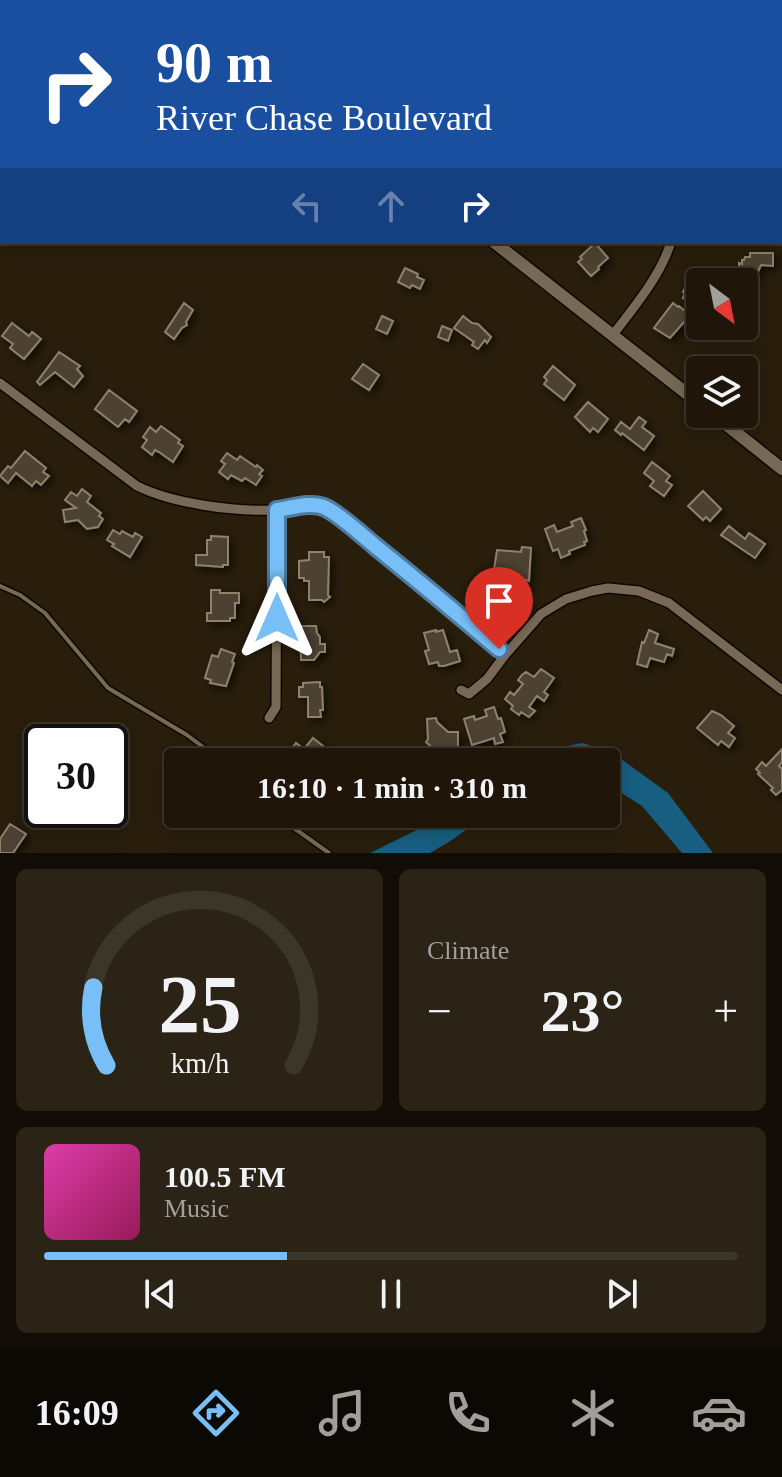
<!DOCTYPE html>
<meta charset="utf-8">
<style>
:root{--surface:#1f1609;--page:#2c2317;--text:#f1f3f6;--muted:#a19f9c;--line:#3c352a;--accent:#78bff7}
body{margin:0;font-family:"Times New Roman",serif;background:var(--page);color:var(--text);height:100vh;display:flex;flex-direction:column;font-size:30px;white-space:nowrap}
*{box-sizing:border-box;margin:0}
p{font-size:26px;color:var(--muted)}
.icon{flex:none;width:44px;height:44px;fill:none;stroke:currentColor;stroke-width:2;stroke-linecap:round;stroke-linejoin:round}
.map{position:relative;height:853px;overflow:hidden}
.panel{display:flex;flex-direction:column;gap:16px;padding:16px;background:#110c05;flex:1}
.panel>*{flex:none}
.hud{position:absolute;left:0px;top:0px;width:782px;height:244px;box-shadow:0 4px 20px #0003,0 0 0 2px var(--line);background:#1a4fa0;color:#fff;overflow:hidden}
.needle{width:52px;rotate:148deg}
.fabs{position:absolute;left:686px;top:268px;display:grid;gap:16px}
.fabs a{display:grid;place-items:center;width:72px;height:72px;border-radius:8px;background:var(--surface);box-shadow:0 4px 20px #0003,0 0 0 2px var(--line);font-size:40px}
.speed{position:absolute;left:24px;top:724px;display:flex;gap:16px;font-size:40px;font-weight:700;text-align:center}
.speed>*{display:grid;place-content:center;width:104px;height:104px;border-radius:50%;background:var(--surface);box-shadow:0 4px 20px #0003,0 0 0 2px var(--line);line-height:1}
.speed .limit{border:4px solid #111;border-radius:12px;background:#fff;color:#111}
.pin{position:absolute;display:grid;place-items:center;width:68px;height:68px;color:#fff;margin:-82px -34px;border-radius:50% 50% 50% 0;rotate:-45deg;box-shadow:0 0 8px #0007}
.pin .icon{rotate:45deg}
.me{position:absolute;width:88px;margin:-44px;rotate:0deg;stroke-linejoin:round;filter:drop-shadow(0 0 6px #0008)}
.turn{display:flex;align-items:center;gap:28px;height:168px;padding:0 24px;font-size:36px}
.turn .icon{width:104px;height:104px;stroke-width:2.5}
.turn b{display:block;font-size:56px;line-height:68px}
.lanes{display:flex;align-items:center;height:76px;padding:0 24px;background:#0003;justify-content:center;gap:40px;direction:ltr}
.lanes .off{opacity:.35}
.big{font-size:60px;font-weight:600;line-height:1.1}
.panel .card{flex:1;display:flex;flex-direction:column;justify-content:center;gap:12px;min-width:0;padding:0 28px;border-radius:12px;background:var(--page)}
.panel .dial{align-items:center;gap:0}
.dial svg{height:208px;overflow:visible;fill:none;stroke:var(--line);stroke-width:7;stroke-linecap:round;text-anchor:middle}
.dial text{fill:var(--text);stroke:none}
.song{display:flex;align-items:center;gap:24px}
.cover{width:96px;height:96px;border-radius:12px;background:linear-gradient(135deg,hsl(320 70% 55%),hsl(330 70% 35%))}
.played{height:8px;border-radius:4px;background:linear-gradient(90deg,var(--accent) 35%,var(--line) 35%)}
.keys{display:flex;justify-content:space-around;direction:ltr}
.heat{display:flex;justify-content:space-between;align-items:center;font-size:44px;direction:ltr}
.panel .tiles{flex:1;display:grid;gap:16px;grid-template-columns:1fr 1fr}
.card:last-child{grid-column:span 2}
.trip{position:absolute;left:164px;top:748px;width:456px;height:80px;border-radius:8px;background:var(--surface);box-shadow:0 4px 20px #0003,0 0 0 2px var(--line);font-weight:600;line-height:80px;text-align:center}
.tabs{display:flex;height:128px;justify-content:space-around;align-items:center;background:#0c0904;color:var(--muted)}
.tabs .icon{width:56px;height:56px}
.tabs .on{color:var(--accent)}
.tabs b{font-size:36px;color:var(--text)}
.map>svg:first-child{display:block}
.water{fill:#175e81}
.building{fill:#4e4230;stroke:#8f826d;stroke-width:2;filter:url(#shadow)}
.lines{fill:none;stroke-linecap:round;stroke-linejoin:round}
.lane-casing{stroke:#120700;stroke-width:7}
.street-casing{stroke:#120700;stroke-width:12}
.secondary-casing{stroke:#120700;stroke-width:15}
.primary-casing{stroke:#120700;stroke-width:17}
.lane{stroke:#776956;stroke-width:4}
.street{stroke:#776956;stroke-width:9}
.secondary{stroke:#776956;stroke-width:12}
.primary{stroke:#c16a7e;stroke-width:14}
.route-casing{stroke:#4e7ca1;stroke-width:20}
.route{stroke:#78bff7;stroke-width:14}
</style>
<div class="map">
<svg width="782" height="853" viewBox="0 0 782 853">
<defs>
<filter id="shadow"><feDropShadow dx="3.5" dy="3.5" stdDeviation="4" flood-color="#0009"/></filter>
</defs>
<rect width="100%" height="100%" fill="#291e0c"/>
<path class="water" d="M582,743l17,5 22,11 47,34 45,60h-31l-40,-47 -36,-23v-21h-84l21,-11z
M442,814h46l-36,26 -22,13h-60l51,-25z"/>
<path class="building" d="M595,243l13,15 -10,9 1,2 -8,7 -13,-14 4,-3 -2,-2z
M750,253h23v13l-12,-1 -8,18 -14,-7v-13l3,1v-4h2l1,-3h5z
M405,268l13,6 -1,3 7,3 -4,9 -8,-4 -2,3 -12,-6z
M696,268l13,7 -4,7h-5v12l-7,9 -10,-5 2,-5 -2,-1z
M184,303l9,7 -7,12 1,3 -5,3 -8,11 -9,-7z
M673,303l5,4 1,-1 19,16 -6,7 -8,-7 -14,16 -16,-10z
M382,316l11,5 -6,13 -11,-5z
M463,316l9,7 6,1 13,13 -4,6 -2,-3 -7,9 -6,-4 2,-3 -20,-14z
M12,323l17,13 3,-4 9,7 -17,20 -14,-11 3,-4 -11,-8z
M442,326l10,4 -4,11 -10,-4z
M59,352l21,14 -3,3 6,7 -9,11 -19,-15 -15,13 -3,-3z
M363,364l16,11 -10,15 -17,-11z
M553,366l22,19 -11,15 -20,-16 3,-4 -3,-3z
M109,390l28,21 -8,11 -4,-3 -7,8 -23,-18z
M588,402l20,17 -10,13 -5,-4 -3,4 -15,-15z
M639,417l7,5 -4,5 12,9 -10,14 -22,-17 -1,2 -6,-5 6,-8 9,7z
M161,426l19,14 -2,3 5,3 -10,16 -14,-10 -4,-2 -3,5 -10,-8 5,-7 -4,-3 7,-10 6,5z
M25,451l21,17 -3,4 6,4 -8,9 -5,-4 -4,5 -16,-13 -8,10 -8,-7 8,-10 3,2z
M227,453l10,7 3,-4 16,11 1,-2 6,5 -4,4 3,2 -6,9 -11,-7 -3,3 -11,-6 -3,4 -9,-7 6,-8 -4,-3z
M652,462l18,14 -4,5 6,4 -8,11 -14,-10 4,-5 -10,-8z
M82,489l9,7 -4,6 14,11 -2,3 4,3 -5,8 -11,2 -9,-9 -13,2 -2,-12 13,-2 -11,-8 6,-8 6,4z
M703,491l18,18 -11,12 -4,-4 -3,3 -15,-14z
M581,518l5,12 -2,1 3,10 -3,1 1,3 -16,6 1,3 -9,4 -3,-9 -5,2 -8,-22 9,-4 3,7 16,-6 -2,-4z
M729,526l16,13 4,-6 16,11 -10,14 -34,-23z
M113,530l7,4 2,-3 11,6 2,-4 7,4 -12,20 -18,-11 2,-2 -7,-4z
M211,536l17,1v28h-5v2l-27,-2v-10h11v-15h4z
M522,547l9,1 -2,33 -11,-3v-4l-24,-4 3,-20 24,2z
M309,552h15v5h5l-1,38 2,2 -6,5 -2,-2h-13v-19h-5v-3h-5v-17l10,-1z
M211,590h9v3h19v10h-4v15h-5v3h-23v-8h4z
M300,626h16l1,7 3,4v7h5v8h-5l-6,8h-13z
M436,630v2l7,-2 7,22 7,-2 3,11 -16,5h-5l-1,-4 -9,2 -4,-13 4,-1 -5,-17z
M649,630l9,4 -3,9 19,6 -2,7 -5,-2 -3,8 -14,-4 -3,9 -10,-3 5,-22 2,1z
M221,649l14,5 -3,8 2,1 -8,23 -16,-3 1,-3 -6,-2 7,-23 6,2z
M541,669l13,9 -10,14 4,3 -4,6 -7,-5 -8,11 6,4 -6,6 -8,-5 -2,3 -8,-6 2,-3 -8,-7 5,-7 4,3 9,-11 -5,-4 4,-5 4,-3 8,5z
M320,682v5h2l1,23h-3l1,7h-13v-20h-9v-10h4v-4z
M494,707l4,12 3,-1 4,14 -5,2 3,8 -8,2 -1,-6 -22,7 -8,-26 10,-3 1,4 12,-4 -2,-6z
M712,711l9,4 13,11 -6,7 7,5 -6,9 -8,-6 -3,4 -21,-17z
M436,718l1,4 11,10h10v25h-8l-7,3 -3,-3v-6l-3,1 -11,-10 2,-3 -1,-20z
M313,738l15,12 -10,12h-16l-6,-5 2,-2 -6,-5v-2l4,-5 8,6z
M782,749v13l-3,4 3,3v21l-6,5 -5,-5 2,-2 -15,-14 2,-1 -4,-4 6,-7 4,4z
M10,824l16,10 -13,19h-13v-14z"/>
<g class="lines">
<g class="lane-casing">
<path id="lane" d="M98,2v-1
M0,586l20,9 25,18 63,75 79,47 36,27
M274,814l55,39"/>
</g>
<g class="street-casing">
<path id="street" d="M680,2l1,-2
M612,336c22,-29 48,-59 59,-94
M0,383l137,103c37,18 98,26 140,24 17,-1 32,-7 49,-2l134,107 45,40
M461,690l8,4 18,-15 18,-24 36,-41 25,-15 26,-8 16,-3 31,3 30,12 113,87
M269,718l7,-11 1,-197"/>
</g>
<g class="secondary-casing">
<path id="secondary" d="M190,0l2,2
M494,242l206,162
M713,414l69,55"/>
</g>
<g class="primary-casing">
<path id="primary" d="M11,2l3,-2
M46,2l3,-2
M0,9l2,-1
M0,32l2,-1"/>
</g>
<use href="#lane" class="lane"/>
<use href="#street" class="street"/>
<use href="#secondary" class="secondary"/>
<use href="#primary" class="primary"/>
</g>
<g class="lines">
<g class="route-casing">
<path id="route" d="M277,618v-108c15,-2 35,-9 49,-2 14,7 36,27 49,38 42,34 83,68 124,103"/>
</g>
<use href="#route" class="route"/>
</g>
</svg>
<div class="fabs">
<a><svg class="needle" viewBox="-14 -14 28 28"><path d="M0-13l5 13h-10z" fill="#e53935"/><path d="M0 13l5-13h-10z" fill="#a19f9c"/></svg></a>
<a><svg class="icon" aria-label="layers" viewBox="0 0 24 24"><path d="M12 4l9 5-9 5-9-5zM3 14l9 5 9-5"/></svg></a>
</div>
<div class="speed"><div class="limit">30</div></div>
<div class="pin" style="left:499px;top:649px;background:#d93025"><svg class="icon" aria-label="arrive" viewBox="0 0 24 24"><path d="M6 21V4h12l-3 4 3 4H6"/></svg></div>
<svg class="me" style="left:277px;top:618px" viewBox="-20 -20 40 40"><path d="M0-17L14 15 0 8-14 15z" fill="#78bff7" stroke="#fff" stroke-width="4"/></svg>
<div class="trip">16:10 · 1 min · 310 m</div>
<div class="hud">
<div class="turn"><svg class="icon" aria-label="right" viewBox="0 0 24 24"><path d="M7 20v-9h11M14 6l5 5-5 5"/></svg><div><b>90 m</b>River Chase Boulevard</div></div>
<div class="lanes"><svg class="icon off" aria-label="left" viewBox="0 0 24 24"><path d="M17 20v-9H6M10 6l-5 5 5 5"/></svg><svg class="icon off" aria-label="ahead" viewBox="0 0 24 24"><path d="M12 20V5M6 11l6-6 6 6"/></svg><svg class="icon" aria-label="right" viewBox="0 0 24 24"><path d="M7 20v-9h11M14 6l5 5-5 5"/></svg></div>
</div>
</div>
<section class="panel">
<div class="tiles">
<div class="card dial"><svg viewBox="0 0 100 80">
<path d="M14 69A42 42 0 1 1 86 69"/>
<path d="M14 69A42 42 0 0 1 9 39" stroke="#78bff7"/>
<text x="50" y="56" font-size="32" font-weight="700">25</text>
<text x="50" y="72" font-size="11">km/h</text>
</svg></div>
<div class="card"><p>Climate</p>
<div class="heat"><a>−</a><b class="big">23°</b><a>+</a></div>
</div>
<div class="card">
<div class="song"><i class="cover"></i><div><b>100.5 FM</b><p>Music</p></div></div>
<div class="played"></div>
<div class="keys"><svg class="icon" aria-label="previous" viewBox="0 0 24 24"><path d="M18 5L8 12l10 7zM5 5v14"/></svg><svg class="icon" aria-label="pause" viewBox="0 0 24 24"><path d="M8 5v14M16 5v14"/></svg><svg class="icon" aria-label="next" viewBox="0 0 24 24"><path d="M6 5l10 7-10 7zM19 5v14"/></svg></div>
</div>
</div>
</section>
<nav class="tabs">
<b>16:09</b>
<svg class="icon on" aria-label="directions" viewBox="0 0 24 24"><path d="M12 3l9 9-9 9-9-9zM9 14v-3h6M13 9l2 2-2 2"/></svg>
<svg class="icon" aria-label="music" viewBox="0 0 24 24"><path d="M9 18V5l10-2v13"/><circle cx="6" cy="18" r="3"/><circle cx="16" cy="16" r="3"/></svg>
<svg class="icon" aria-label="phone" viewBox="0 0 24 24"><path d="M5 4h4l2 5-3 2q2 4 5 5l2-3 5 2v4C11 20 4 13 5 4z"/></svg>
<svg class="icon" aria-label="climate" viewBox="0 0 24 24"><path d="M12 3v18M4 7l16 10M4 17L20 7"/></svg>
<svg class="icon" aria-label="car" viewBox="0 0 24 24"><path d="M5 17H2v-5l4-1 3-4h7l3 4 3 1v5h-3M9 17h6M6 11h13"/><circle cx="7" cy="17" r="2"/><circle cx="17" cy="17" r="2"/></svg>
</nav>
